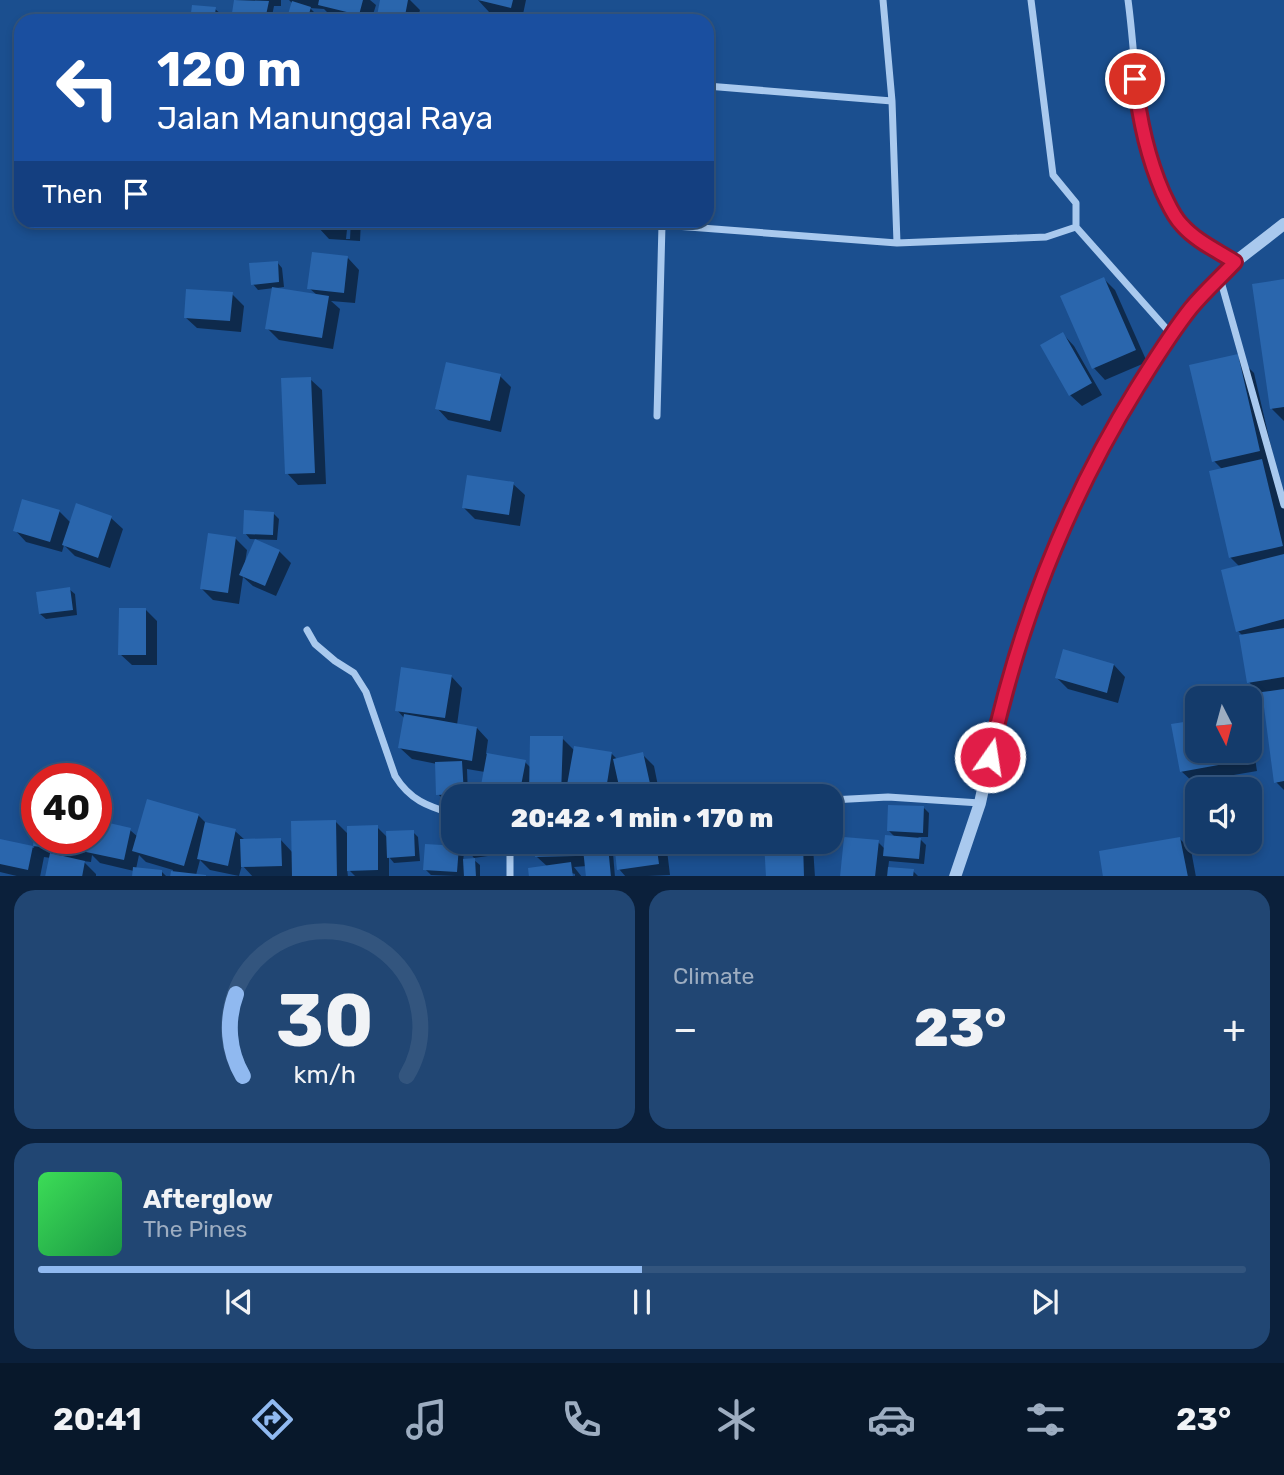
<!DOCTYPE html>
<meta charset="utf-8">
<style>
:root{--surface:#143b6b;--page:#214673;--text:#f1f3f6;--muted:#9dadc1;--line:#33557e;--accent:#90b9f0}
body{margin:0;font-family:Rubik,sans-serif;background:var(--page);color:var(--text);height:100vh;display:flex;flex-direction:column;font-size:26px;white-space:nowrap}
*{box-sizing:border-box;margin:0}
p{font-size:23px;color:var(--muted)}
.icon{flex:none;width:38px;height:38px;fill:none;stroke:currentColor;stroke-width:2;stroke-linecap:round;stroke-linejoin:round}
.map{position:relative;height:876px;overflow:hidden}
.panel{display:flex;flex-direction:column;gap:14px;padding:14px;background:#0b203b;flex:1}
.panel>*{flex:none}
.hud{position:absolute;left:14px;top:14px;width:700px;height:214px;border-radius:21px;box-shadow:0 4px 10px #0003,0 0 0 2px var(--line);background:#1a4fa0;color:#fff;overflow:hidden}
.needle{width:46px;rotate:174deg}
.controls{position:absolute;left:1185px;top:686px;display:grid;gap:14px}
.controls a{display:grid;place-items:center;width:77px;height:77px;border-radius:14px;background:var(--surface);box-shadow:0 4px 10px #0003,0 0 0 2px var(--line);font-size:35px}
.speed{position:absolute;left:21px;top:763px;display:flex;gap:14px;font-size:35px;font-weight:700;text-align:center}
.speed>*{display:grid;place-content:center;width:91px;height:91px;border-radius:50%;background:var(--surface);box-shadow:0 4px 10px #0003,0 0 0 2px var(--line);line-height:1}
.speed .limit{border:10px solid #d22;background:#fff;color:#111}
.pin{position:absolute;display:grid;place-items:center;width:60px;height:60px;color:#fff;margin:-30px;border:4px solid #fff;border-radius:50%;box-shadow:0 2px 7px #0007}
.me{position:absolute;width:77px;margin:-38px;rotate:13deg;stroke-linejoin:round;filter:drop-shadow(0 0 5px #0008)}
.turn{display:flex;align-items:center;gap:24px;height:147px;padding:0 28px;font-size:32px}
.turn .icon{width:91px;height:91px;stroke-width:2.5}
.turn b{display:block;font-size:49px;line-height:60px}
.then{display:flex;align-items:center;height:66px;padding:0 28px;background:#0003;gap:14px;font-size:26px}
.big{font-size:52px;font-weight:800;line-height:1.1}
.panel .tile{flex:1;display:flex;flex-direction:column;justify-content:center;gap:10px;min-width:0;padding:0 24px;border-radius:21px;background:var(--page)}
.panel .dial{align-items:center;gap:0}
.dial svg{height:182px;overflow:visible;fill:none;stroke:var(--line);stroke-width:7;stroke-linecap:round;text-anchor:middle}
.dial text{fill:var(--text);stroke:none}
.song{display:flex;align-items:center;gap:21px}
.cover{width:84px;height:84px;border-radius:10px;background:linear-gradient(135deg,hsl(130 70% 55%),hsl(140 70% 35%))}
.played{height:7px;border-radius:4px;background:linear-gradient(90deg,var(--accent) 50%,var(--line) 50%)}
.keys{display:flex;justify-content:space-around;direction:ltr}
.heat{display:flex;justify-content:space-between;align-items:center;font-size:38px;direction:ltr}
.panel .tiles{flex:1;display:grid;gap:14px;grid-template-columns:1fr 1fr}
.tile:last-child{grid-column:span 2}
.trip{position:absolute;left:441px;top:784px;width:402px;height:70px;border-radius:21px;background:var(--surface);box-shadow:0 4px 10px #0003,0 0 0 2px var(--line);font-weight:800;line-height:70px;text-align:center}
.dock{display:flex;height:112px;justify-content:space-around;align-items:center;background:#08182b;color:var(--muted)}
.dock .icon{width:49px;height:49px}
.dock .active{color:var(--accent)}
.dock b{font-size:32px;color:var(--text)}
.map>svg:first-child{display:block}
.shadow{fill:#0007}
.building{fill:#2a66ad}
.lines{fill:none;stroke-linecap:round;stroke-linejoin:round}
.minor{stroke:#a9c9ee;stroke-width:7}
.tertiary{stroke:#a9c9ee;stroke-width:12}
.route-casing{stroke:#92132f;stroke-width:18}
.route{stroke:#e11d48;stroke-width:12}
</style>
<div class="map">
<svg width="1284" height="877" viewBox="0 0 1284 877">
<rect width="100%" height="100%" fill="#1b4f8f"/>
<path class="shadow" d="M236,0h45v6h-7l-3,15h-19l-13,-3 -5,-5z
M289,0h81l6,5 -5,16h-27v-2l-8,-1 3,3h-22l16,-3 -9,-9 -14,-1 6,6 -3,7h-25l5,-17z
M382,0h28l10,10 -3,11h-39z
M478,0h48l-4,19 -33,-7z
M215,9l6,5 -1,7h-29z
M186,220h48l-1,8z
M348,220l-2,19h4l1,-19h10l-1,21 -31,-2 -11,-12z
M348,258l11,12 -4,33 -24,-2 9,8 -7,40 -54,-9 -12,-12 7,-40 -16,2 -5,-6 24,-22 5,6 2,19 -8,1 42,8 -9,-8z
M1104,279l11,11 32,72 -42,18 -11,-12z
M1284,281v140l-12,-12z
M232,294l12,12 -3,26 -44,-4 -12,-11z
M1063,334l11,12 28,49 -20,11 -12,-11z
M1237,356l17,17 22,95 -6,1 9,9 5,23v289l-8,-8 -12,-89 -4,1 -11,-12 -6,-46 -5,-5 2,-64 -10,-10 -7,-87 -9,-9z
M500,376l11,11 -10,45 -53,-12 -11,-12z
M310,379l12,11 4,94 -28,1 -11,-12z
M513,484l12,11 -5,31 -45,-7 -11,-11z
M59,511l12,12 40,-5 12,11 -13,39 -35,-12 -11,-11 -2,7 -36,-10 -11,-12z
M273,513l6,6 -2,21 -27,-1 -5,-6z
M235,538l12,12 -2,13 34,-12 12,12 -15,33 -23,-10 -10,-9 -4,27 -26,-4 -11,-11z
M69,589l6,5 2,21 -31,4 -6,-5z
M146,610l11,11v44h-25l-12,-11z
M1114,665l11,12 -7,26 -50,-14 -11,-11z
M451,676l11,12 -5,37 20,3 11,12 -2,14 39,8 6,6 31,-30 13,13 36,2 7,7 24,-6 12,12 6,30h-35l-2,-2 -3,-12 -3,14h-136l4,-24 -18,-3 1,27h-15v3l-9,1 -6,-6 -1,-30 -25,-5 -12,-11 5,-29 -8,-9z
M1197,721v30h53v-23l7,43 -64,11 -12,-11z
M924,808l5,5 -1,24h-10l8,8 -2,19 -35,-3 -1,8 25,2 6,6h-77l36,-35 7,7 11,-11 -7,-7z
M198,815l10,10 27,6 10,9 35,-1 13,14 42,-32 14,14 28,-8 11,11 25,-6 5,5 2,24 -26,2 -5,-6v20h-33l-9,-9 1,9h-95l-11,-12 -3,11 -29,-6 -10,-10 -4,15 10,2h-34l1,-7 -27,-8 -7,-7 -3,14 26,3 5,5h-33v-6l-34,-8 -8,-8 -1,7 -8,-1 13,13v3h-49l4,-19 -7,-1 -4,20h-19l-21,-5v-31l34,7 3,-20v10h59l34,-8 8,7z
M1180,839l11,11 5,27h-91z
M468,842h15l3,3 2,11 -14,2 -5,-6z
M537,842h48v8l23,-2 5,5 2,24h-27l-1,-11 -13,1 8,10h-7v-3l-27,-7 -11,-10z
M615,842h51l4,33 -44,2 -7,-8z
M766,842h42l5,5 2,30h-48z
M458,847l6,6 -1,8 11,-1 6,5v12l-49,-2 -6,-6z"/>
<path class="building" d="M234,0l35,1 -4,19 -33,-7z
M319,0h44l-4,15 -41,-10z
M380,0h28l-4,21h-28z
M478,0h35l-2,8z
M292,1l19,6 -4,14h-21z
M192,5l24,2 -2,14h-24z
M316,14l22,3v4h-23z
M317,220h32v10l-33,-2z
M312,252l36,4 -4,37 -37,-4z
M278,261l1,21 -28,3 -2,-22z
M1104,277l32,73 -44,19 -32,-73z
M1284,279v128l-14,2 -18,-125z
M272,287l57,9 -7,42 -57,-9z
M186,289l47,3 -3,29 -46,-3z
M1063,332l29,51 -23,13 -29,-51z
M1238,354l22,97 -48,11 -23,-97z
M446,362l55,12 -11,47 -55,-12z
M311,377l4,96 -30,1 -4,-96z
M1262,459l21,87 -54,12 -20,-87z
M467,475l47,7 -5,33 -47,-7z
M22,499l38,11 -10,32 -37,-11z
M76,503l36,13 -14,42 -36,-13z
M244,510l30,2 -1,23 -30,-1z
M208,533l28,4 -8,56 -28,-4z
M255,539l25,11 -15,36 -26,-11z
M1284,554v65l-48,13 -15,-62z
M70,587l3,23 -34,4 -3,-22z
M119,608h27v47h-28z
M1284,628v49l-37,6 -8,-48z
M1063,649l51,15 -7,29 -52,-15z
M401,667l51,8 -7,43 -50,-7z
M1284,689v92l-10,2 -12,-91z
M404,714l73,13 -5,34 -74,-13z
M1197,720v31h48l1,9 -66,12 -9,-48z
M530,736h33l-2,60 -32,-1z
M574,746l38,6 -7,44h-40z
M643,752l8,36 -30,7 -8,-36z
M487,753l39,7 -7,36h-40z
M462,761l2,33 -28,1 -1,-33z
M147,799l52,15 -15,52 -52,-15z
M888,805l36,1 -1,27 -36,-2z
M96,820l35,8 -7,32 -38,-8 3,-14h7z
M336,820l1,57h-45l-1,-56z
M205,822l31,7 -8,37 -31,-7z
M378,825v45l-31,1v-45z
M35,827h2v11h44l-1,14 -47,-6z
M414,830l1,26 -28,2 -1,-27z
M885,835l36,3 -2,21 -36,-3z
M844,837l35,3 -4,37h-35z
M1180,837l8,40h-85l-4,-26z
M281,838l1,28 -41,1 -1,-28z
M0,839l33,7 -5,24 -28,-6z
M466,842h16l1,9 -16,2z
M535,842h40l1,14 -41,1z
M614,842h42l3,22 -42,6z
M764,842h39l1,35h-38z
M425,844l34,2 -2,26 -34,-2z
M608,846l3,31h-25l-3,-28z
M50,853l35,8 -3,16h-37z
M475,858l1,19h-12l-1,-18z
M571,862l2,15h-44l-1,-9z
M133,867l29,3v7h-30z
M888,867l26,2 -1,8h-26z
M171,871l35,4v2h-36z"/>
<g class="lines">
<path class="minor" d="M883,0l9,101 5,142
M1031,0l22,175 23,28v24l96,108
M1128,0c9,66 6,126 33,189 6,13 11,26 21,37 14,15 36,25 53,36
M707,86l185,15
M623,222l274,21 149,-6 30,-10
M1220,278l64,227
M657,416l5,-191
M307,630l8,14 20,17 19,12 12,19 29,84c15,24 32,30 58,38
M831,800l57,-3 92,6
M510,877v-35"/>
<path class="tertiary" d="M955,877l25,-74 15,-69 14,-57 18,-56 20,-56 23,-54 26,-53 29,-51 31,-50 35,-48 44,-47 49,-38"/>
</g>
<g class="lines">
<g class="route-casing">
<path id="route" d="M990,757c28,-131 77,-256 147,-369 17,-27 34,-55 54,-80 13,-16 29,-30 44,-46 -17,-11 -39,-21 -53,-37 -9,-9 -13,-20 -19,-32 -16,-37 -24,-75 -28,-114"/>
</g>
<use href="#route" class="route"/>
</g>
</svg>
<div class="controls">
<a><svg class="needle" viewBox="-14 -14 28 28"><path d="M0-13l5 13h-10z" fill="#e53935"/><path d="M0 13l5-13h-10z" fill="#9dadc1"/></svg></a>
<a><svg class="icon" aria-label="sound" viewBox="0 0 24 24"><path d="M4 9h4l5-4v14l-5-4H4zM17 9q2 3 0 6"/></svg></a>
</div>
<div class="speed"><div class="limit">40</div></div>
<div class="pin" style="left:1135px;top:79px;background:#d93025"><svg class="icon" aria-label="arrive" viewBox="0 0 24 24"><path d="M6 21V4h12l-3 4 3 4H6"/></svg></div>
<svg class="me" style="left:990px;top:757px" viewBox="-20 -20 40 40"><circle r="17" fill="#e11d48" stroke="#fff" stroke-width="3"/><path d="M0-11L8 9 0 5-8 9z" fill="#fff"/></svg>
<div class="trip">20:42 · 1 min · 170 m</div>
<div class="hud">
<div class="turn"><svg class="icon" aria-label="left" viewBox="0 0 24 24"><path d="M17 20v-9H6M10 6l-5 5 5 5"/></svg><div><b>120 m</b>Jalan Manunggal Raya</div></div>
<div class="then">Then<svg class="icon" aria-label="arrive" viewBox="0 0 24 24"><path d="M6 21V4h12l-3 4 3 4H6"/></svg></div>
</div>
</div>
<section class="panel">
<div class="tiles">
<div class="tile dial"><svg viewBox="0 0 100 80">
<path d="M14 69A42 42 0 1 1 86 69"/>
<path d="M14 69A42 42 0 0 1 11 33" stroke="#90b9f0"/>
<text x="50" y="56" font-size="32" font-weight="700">30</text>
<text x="50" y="72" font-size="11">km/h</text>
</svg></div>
<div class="tile"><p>Climate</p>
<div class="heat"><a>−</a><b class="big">23°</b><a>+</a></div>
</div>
<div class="tile">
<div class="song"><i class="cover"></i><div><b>Afterglow</b><p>The Pines</p></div></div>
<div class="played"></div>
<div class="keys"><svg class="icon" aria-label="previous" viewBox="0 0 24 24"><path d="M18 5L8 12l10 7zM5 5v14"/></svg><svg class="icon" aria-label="pause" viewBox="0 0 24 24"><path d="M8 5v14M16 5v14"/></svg><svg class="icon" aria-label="next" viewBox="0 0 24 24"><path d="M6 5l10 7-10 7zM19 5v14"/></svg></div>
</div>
</div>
</section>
<nav class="dock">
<b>20:41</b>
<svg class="icon active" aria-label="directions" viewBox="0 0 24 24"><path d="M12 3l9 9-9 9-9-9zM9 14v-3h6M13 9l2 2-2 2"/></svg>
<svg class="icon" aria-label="music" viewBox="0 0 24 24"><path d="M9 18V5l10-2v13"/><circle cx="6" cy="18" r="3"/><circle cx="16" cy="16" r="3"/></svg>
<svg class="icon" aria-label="phone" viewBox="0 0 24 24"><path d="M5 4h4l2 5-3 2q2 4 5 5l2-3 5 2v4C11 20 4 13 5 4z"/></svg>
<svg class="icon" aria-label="climate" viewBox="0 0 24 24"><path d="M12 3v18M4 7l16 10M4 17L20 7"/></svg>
<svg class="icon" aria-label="car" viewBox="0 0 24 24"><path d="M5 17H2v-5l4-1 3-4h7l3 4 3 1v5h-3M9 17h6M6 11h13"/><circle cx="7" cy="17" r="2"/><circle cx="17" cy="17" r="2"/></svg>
<svg class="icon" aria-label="filters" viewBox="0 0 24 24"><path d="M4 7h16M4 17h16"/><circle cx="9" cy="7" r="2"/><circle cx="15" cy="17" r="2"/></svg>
<b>23°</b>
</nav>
